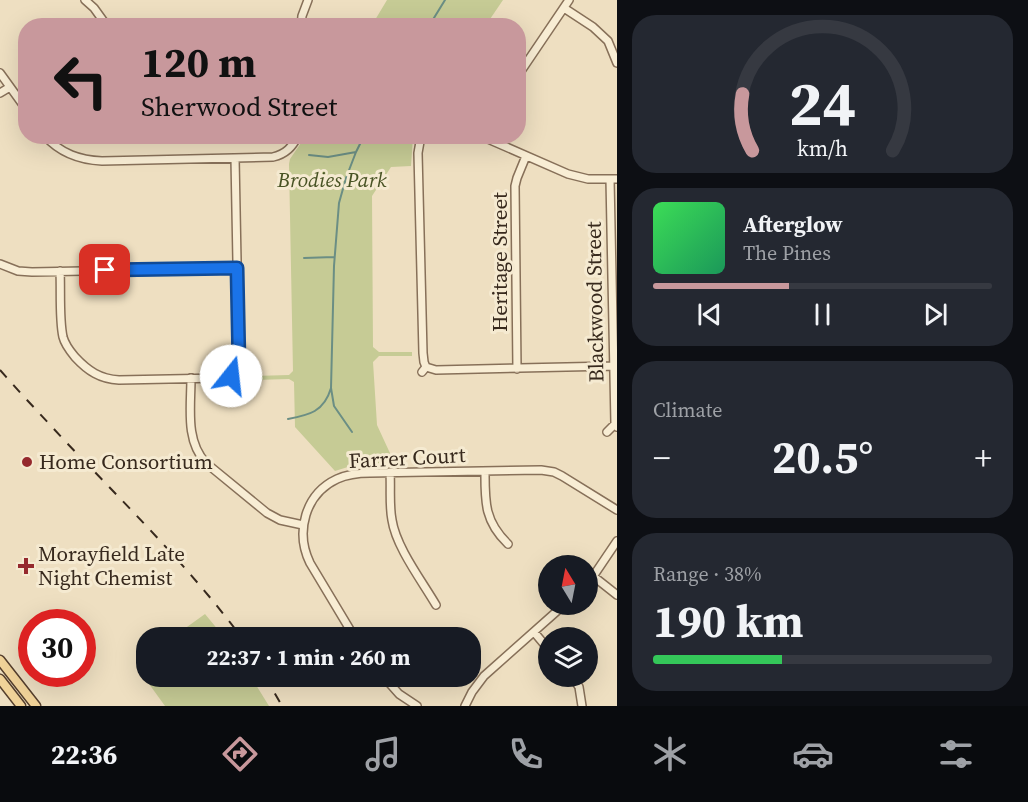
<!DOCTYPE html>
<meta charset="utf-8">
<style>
:root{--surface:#171b24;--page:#242831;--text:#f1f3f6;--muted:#9ea1a6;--line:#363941;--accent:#c8989c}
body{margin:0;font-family:"Source Serif 4",serif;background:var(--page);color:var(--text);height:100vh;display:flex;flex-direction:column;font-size:22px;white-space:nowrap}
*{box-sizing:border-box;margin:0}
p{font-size:20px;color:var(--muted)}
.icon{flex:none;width:33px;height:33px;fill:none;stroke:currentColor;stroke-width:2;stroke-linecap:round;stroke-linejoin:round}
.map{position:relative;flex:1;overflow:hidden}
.side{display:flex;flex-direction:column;gap:15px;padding:15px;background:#0d0f14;width:411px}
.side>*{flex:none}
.top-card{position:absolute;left:18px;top:18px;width:508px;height:126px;border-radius:24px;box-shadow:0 6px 24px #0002;background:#c8989c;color:#111;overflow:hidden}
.needle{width:39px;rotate:350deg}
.buttons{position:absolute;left:538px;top:555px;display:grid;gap:12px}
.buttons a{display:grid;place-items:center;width:60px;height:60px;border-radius:50%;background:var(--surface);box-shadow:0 6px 24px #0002;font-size:30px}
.speed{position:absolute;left:18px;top:609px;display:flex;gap:12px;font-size:30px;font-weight:700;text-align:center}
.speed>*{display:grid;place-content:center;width:78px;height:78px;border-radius:50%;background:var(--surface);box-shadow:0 6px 24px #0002;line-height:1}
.speed .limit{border:9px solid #d22;background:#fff;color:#111}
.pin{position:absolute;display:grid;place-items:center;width:51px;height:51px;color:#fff;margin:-26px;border-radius:12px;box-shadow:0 3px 9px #0006}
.me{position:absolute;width:66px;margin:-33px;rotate:16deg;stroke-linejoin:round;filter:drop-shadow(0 0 4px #0008)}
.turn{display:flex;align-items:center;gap:21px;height:126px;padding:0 24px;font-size:27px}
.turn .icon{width:78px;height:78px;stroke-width:2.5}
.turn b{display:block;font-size:42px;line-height:51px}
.big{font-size:45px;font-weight:700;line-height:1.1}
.side .card{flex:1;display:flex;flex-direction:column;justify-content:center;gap:9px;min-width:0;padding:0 21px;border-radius:24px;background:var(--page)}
.side .dial{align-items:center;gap:0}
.dial svg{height:156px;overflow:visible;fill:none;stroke:var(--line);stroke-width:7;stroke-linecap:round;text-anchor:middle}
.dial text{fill:var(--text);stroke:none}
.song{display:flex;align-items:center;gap:18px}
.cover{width:72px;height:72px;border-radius:9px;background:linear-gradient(135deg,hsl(130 70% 55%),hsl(150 70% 35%))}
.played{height:6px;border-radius:3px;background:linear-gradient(90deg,var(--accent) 40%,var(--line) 40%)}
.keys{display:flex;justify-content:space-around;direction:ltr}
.heat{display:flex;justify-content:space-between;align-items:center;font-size:33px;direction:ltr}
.charge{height:9px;border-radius:4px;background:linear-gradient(90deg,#34c759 38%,var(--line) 0)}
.trip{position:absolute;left:136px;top:627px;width:345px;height:60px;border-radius:24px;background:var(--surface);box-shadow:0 6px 24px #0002;font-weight:700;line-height:60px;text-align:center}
.tab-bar{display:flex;height:96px;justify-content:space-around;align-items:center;background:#090b0e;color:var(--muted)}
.tab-bar .icon{width:42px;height:42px}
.tab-bar .selected{color:var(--accent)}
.tab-bar b{font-size:27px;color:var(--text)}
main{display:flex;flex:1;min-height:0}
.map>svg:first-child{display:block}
.green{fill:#c6cb95}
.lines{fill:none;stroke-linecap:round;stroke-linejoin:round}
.stream{stroke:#6b8e84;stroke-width:2}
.minor-casing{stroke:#877059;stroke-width:10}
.major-casing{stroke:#553f2d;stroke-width:11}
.minor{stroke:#f8edd4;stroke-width:7}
.major{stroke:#f1d399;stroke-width:8}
.rail{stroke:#37291d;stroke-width:2;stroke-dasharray:10 10;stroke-linecap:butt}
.route-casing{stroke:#114b97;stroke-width:15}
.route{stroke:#1a73e8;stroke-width:10}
.poi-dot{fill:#95292d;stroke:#f5ead1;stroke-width:2}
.labels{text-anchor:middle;stroke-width:6;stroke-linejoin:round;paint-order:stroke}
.park-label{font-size:21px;font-style:italic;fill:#485324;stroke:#f5ead1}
.street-label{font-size:21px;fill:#37291d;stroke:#f5ead1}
.poi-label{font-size:21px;fill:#37291d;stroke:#f5ead1;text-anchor:start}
</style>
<main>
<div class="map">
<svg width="617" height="706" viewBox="0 0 617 706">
<rect width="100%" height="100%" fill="#eedfc1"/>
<path class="green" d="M387,0h116l-17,25h-114z
M305,137h108l-2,29 -20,1 -19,29 1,151 6,5h33v4h-33l-6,6 4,63 18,39 -44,2 -16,5 -40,-44 -1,-45 -5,-3 -34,1 -3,-4 37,-1 4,-4 -4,-207 1,-5z
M205,614l19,23h-51z
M147,658v18l104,1 18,29h-104l-29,-40z"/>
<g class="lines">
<path class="stream" d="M429,26l16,-26
M309,155l19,2 28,-5
M304,258l30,-1
M288,419c21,-4 36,-7 43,-31
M352,432l-18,-26 -3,-18 3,-122 5,-63 7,-25 10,-26 8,-16"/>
<g class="minor-casing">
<path id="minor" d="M85,0l9,8 13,18
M564,8l29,19 15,14 9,22
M301,26l1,-10 6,-16
M0,73l26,36
M519,74l50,-74
M0,93l10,-6
M45,136c16,18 35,24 57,25l171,-4c13,-3 19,-10 25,-21
M421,136l-3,17 5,200 1,9 2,5
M481,136l87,38 20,5h29
M235,158l4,207 -1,5 -3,4
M610,179l5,245
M0,264l18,7 14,1 205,-4
M60,271c1,19 -1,48 3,66 2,8 7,14 12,20 13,14 25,22 44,23l101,-2 11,-2 4,-2 5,5
M517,369l-2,-183 2,-8 9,-22
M422,372l4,-5 10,3 177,-4
M191,378c0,29 -6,63 15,85l61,50 13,7 23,5
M607,432l8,-8 2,3
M485,471c0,30 -1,50 23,73
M390,472c1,16 -1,33 2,48 4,27 30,61 44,85
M593,576l24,19
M588,584l29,-43
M534,632l15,18
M355,638l-45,-75c-15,-31 -5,-69 27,-84 11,-5 21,-6 33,-6l171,-3 13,2 8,4 55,34
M383,676l16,18 18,12
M572,676l7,11 3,19
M465,706l7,-14 12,-16 81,-72"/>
</g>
<g class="major-casing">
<path id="major" d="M0,660l36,46
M0,679l21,27"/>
</g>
<use href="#minor" class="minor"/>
<use href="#major" class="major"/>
<path class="rail" d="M0,370c21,24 43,47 65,71 61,64 124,126 177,197
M265,676l17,30"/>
</g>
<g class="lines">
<g class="route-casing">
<path id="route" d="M105,270l132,-2 2,97 -2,7 -6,4"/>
</g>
<use href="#route" class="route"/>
</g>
<g class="poi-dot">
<circle cx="27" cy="462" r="6"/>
<path d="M23 557h6v6h6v6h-6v6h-6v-6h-6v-6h6z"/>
</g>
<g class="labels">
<g class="park-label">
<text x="332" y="187">Brodies Park</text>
</g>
<g class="street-label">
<text transform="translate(500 262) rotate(-90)" y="7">Heritage Street</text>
<text transform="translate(595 302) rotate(-91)" y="7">Blackwood Street</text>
<text transform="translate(407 458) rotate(-3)" y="7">Farrer Court</text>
</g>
<g class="poi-label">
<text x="39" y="469">Home Consortium</text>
<text x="38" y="561">Morayfield Late<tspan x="38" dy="24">Night Chemist</tspan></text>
</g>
</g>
</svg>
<div class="buttons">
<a><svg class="needle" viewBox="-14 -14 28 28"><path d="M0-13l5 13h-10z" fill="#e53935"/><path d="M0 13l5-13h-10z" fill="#9ea1a6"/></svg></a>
<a><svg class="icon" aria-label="layers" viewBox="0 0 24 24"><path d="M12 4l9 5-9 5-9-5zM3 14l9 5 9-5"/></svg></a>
</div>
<div class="speed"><div class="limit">30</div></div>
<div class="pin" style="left:105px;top:270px;background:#d93025"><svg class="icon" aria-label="arrive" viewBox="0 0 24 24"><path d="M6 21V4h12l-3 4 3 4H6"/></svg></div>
<svg class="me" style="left:231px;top:376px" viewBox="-20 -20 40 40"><circle r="19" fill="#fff"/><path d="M0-13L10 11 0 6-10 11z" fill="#1a73e8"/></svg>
<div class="trip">22:37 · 1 min · 260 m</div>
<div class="top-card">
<div class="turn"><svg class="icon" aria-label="left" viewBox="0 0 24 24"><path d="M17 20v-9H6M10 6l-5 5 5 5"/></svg><div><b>120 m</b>Sherwood Street</div></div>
</div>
</div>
<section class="side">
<div class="card dial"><svg viewBox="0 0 100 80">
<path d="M14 69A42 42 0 1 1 86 69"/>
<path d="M14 69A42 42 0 0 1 9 40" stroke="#c8989c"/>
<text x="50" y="56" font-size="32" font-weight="700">24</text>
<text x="50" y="72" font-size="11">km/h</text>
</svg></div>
<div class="card">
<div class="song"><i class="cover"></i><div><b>Afterglow</b><p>The Pines</p></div></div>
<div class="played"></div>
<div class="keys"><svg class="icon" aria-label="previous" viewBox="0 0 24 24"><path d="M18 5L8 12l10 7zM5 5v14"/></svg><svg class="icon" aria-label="pause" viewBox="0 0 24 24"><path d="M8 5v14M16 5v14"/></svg><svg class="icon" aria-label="next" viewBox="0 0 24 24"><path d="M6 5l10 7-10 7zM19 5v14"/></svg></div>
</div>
<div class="card"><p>Climate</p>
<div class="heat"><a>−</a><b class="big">20.5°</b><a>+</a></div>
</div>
<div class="card"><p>Range · 38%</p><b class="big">190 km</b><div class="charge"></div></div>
</section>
</main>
<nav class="tab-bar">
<b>22:36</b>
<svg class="icon selected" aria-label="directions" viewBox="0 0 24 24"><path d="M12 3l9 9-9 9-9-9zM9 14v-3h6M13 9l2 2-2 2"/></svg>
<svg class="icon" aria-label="music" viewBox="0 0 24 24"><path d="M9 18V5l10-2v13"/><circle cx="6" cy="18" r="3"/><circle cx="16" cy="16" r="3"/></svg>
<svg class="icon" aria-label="phone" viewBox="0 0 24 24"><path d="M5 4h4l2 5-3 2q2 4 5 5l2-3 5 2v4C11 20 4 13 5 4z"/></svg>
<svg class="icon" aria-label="climate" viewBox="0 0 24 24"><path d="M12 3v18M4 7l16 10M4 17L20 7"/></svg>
<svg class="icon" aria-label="car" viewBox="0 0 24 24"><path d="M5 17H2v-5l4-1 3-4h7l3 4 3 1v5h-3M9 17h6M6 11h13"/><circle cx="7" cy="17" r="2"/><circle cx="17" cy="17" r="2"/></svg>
<svg class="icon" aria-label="filters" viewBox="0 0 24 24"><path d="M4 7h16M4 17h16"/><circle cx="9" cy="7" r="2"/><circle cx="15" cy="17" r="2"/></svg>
</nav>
